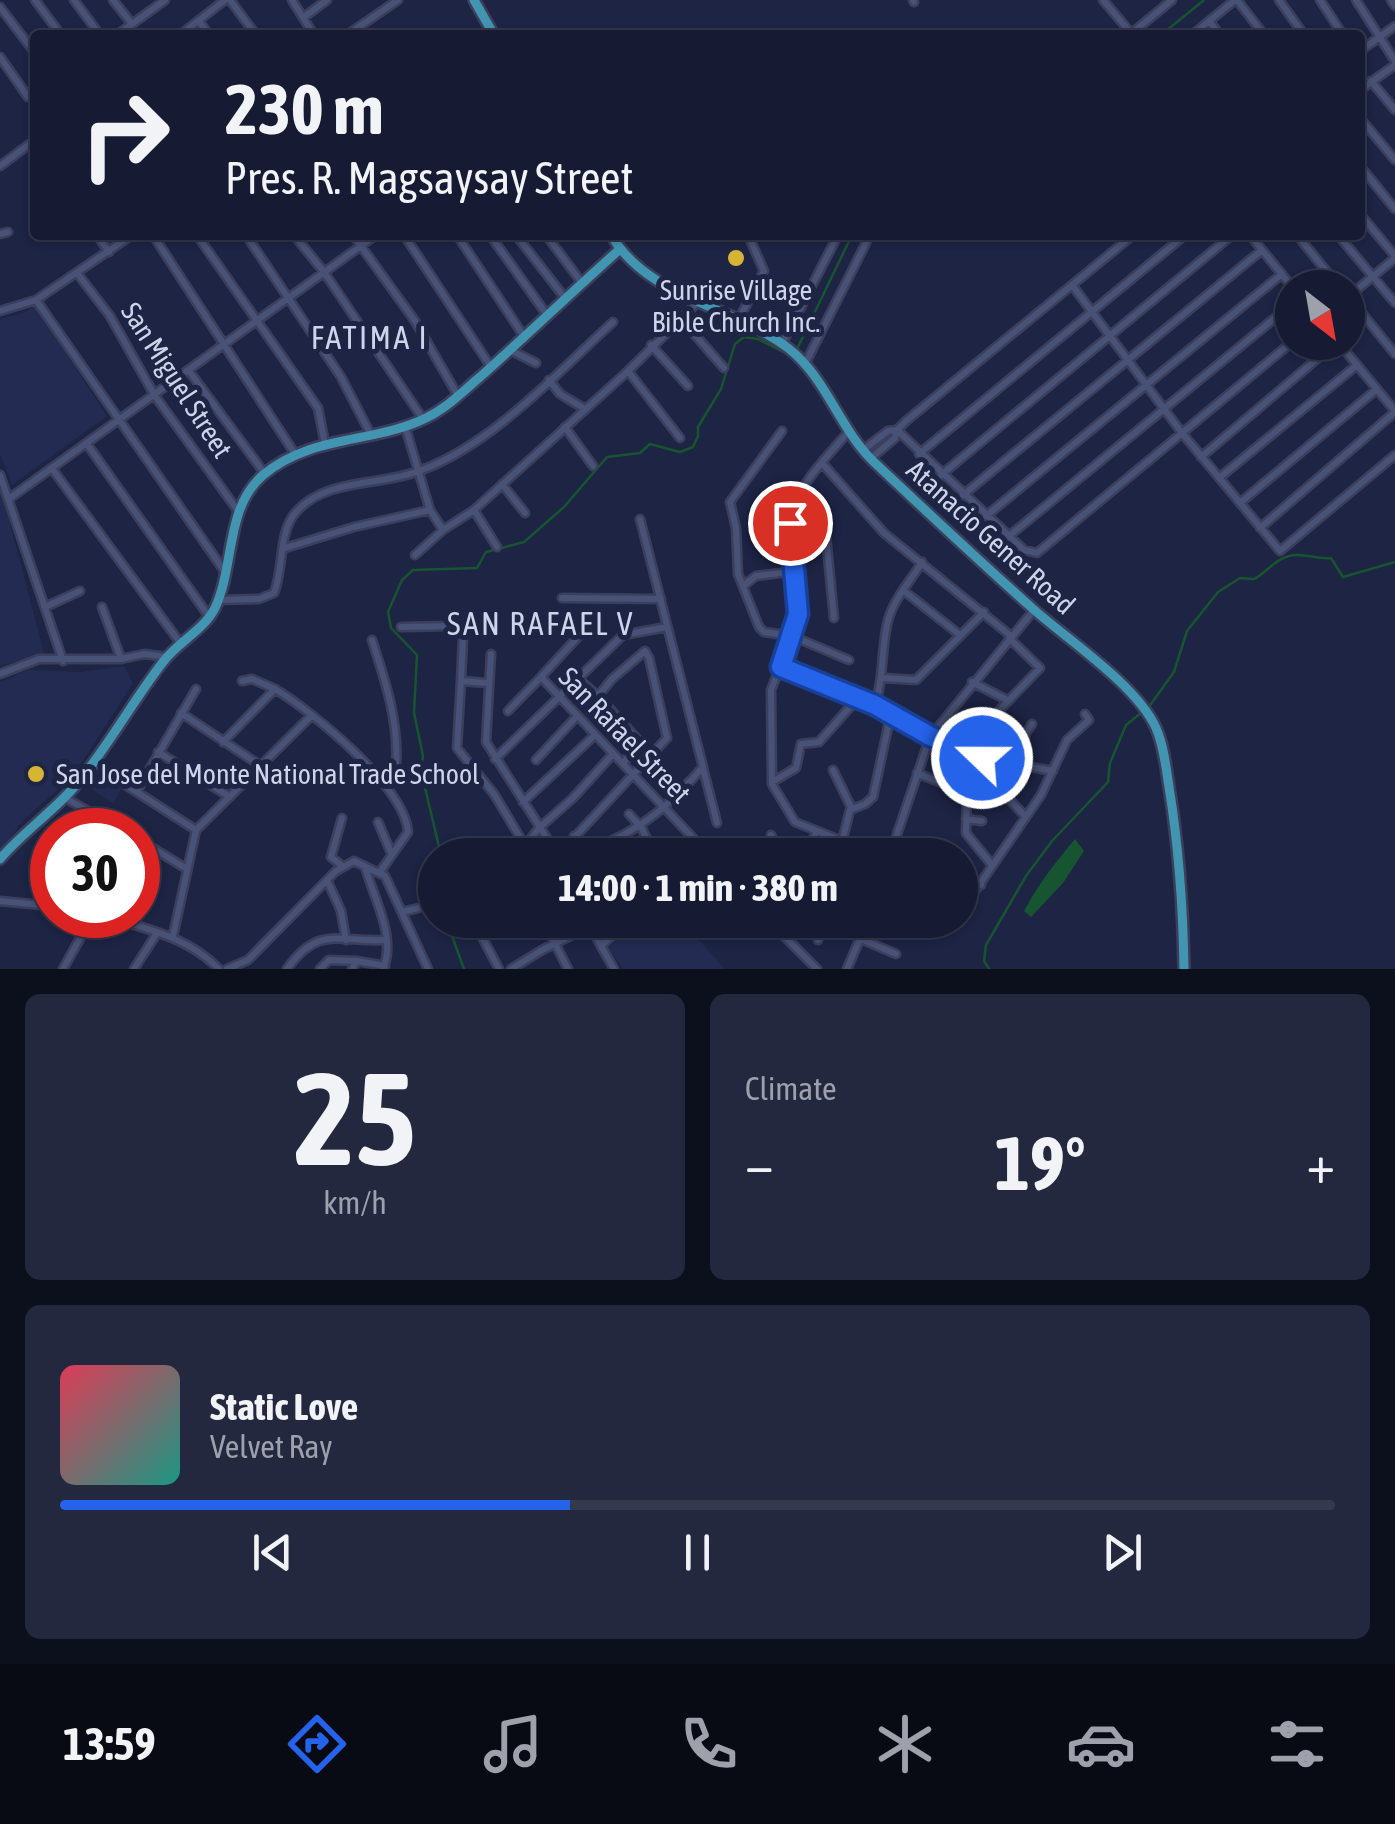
<!DOCTYPE html>
<meta charset="utf-8">
<style>
:root{--surface:#161b33;--page:#23283f;--text:#f1f3f6;--muted:#9ea1ac;--line:#35394e;--accent:#2563eb}
body{margin:0;font-family:"Asap Condensed",sans-serif;background:var(--page);color:var(--text);height:100vh;display:flex;flex-direction:column;font-size:38px;white-space:nowrap}
*{box-sizing:border-box;margin:0}
p{font-size:32px;color:var(--muted)}
.icon{flex:none;width:55px;height:55px;fill:none;stroke:currentColor;stroke-width:2;stroke-linecap:round;stroke-linejoin:round}
.map{position:relative;height:969px;overflow:hidden}
.details{display:flex;flex-direction:column;gap:25px;padding:25px;background:#0c0f1c;flex:1}
.details>*{flex:none}
.banner{position:absolute;left:30px;top:30px;width:1335px;height:210px;border-radius:10px;box-shadow:0 2px 8px #0004,0 0 0 2px var(--line);background:#161b33;color:var(--text);overflow:hidden}
.needle{width:65px;rotate:149deg}
.tools{position:absolute;left:1275px;top:270px;display:grid;gap:20px}
.tools a{display:grid;place-items:center;width:90px;height:90px;border-radius:50%;background:var(--surface);box-shadow:0 2px 8px #0004,0 0 0 2px var(--line);font-size:50px}
.speed{position:absolute;left:30px;top:808px;display:flex;gap:20px;font-size:50px;font-weight:700;text-align:center}
.speed>*{display:grid;place-content:center;width:130px;height:130px;border-radius:50%;background:var(--surface);box-shadow:0 2px 8px #0004,0 0 0 2px var(--line);line-height:1}
.speed .limit{border:15px solid #d22;background:#fff;color:#111}
.pin{position:absolute;display:grid;place-items:center;width:85px;height:85px;color:#fff;margin:-42px;border:5px solid #fff;border-radius:50%;box-shadow:0 2px 10px #0007}
.me{position:absolute;width:110px;margin:-55px;rotate:292deg;stroke-linejoin:round;filter:drop-shadow(0 0 8px #0008)}
.turn{display:flex;align-items:center;gap:35px;height:210px;padding:0 30px;font-size:45px}
.turn .icon{width:130px;height:130px;stroke-width:2.5}
.turn b{display:block;font-size:70px;line-height:85px}
.big{font-size:75px;font-weight:700;line-height:1.1}
.details .tile{flex:1;display:flex;flex-direction:column;justify-content:center;gap:15px;min-width:0;padding:0 35px;border-radius:15px;background:var(--page)}
.details .dial{align-items:center;gap:0}
.dial b{font-size:130px;line-height:1}
.song{display:flex;align-items:center;gap:30px}
.cover{width:120px;height:120px;border-radius:15px;background:linear-gradient(135deg,hsl(350 70% 55%),hsl(170 70% 35%))}
.played{height:10px;border-radius:5px;background:linear-gradient(90deg,var(--accent) 40%,var(--line) 40%)}
.keys{display:flex;justify-content:space-around;direction:ltr}
.heat{display:flex;justify-content:space-between;align-items:center;font-size:55px;direction:ltr}
.details .tiles{flex:1;display:grid;gap:25px;grid-template-columns:1fr 1fr}
.tile:last-child{grid-column:span 2}
.trip{position:absolute;left:418px;top:838px;width:560px;height:100px;border-radius:50px;background:var(--surface);box-shadow:0 2px 8px #0004,0 0 0 2px var(--line);font-weight:700;line-height:100px;text-align:center}
.menu{display:flex;height:160px;justify-content:space-around;align-items:center;background:#090b14;color:var(--muted)}
.menu .icon{width:70px;height:70px}
.menu .on{color:var(--accent)}
.menu b{font-size:45px;color:var(--text)}
.map>svg:first-child{display:block}
.built{fill:#232b52}
.water{fill:#16552f}
.lines{fill:none;stroke-linecap:round;stroke-linejoin:round}
.stream{stroke:#16552f;stroke-width:2.5}
.minor-casing{stroke:#3b3f5c;stroke-width:11}
.major-casing{stroke:#3b3f5c;stroke-width:14}
.minor{stroke:#485276;stroke-width:6}
.major{stroke:#4195b1;stroke-width:9}
.route-casing{stroke:#184099;stroke-width:25}
.route{stroke:#2563eb;stroke-width:18}
.poi-dot{fill:#d7b434;stroke:#1d2444;stroke-width:4}
.labels{text-anchor:middle;stroke-width:10;stroke-linejoin:round;paint-order:stroke}
.poi-label{font-size:28px;fill:#ced4ea;stroke:#1d2444}
.street-label{font-size:28px;fill:#ced4ea;stroke:#1d2444}
.quarter-label{font-size:32px;letter-spacing:2.5px;fill:#ced4ea;stroke:#1d2444}
</style>
<div class="map">
<svg width="1395" height="969" viewBox="0 0 1395 969">
<rect width="100%" height="100%" fill="#1d2444"/>
<path class="built" d="M35,305l72,111 -95,69 -12,-31v-135l24,-6z
M0,485l44,168 -44,13z
M124,666l9,17 -49,76 -24,29 -37,32 -23,33v-171l28,-12 52,2z
M98,770l25,16 -10,17 -28,-18z
M640,920h41l44,49h-102l-15,-21z"/>
<path class="water" d="M1075,839l9,12 -21,32 -32,34 -7,-6c15,-28 31,-48 51,-72z"/>
<g class="lines">
<path class="stream" d="M1161,35l43,-35
M797,349l55,-114
M1148,708l26,-36 13,-41 31,-39 22,-14 14,1c12,-6 21,-20 35,-23 15,-4 27,4 42,2l12,19 52,-15
M441,855l-20,-84 2,-15 -9,-43 3,-58 -26,-27 -3,-16 14,-32 11,-10 64,-2 9,-16 38,-10 40,-35 43,-50 33,-4 10,-9 30,8 13,-5 5,-11v-9l23,-38 14,-45 9,-7 14,2 25,13
M451,920l-3,5 16,44
M989,969l-5,-8 2,-16 40,-69 26,-35 56,-59 2,-19 16,-38 15,-12"/>
<g class="minor-casing">
<path id="minor" d="M35,0l26,35
M74,0l26,35
M113,0l19,24
M230,0l26,35
M292,0l22,35
M913,0l1,2
M1103,0l28,33
M1237,0l27,35
M1279,0l25,35
M1320,0l23,35
M1356,0l39,61
M1391,0l4,6
M0,7l35,46
M304,17l23,-17
M199,21l10,14
M1209,21l11,14
M1132,33l40,-33
M117,35l48,-35
M180,35l45,-35
M347,35l51,-35
M1192,35l43,-35
M1360,51l35,-25
M0,57l28,40h7
M1371,81l24,29
M1360,90l35,-25
M1360,118l35,42
M0,166l35,-26
M1360,166l35,43
M1360,214l35,42
M0,234l8,-2
M97,235l12,17
M153,235l142,219
M197,235l121,173 7,36
M246,235l95,142 29,56
M294,235l30,37 99,147
M353,235l62,86 43,75
M404,235l87,132
M457,235l68,103
M490,235l57,80
M516,235l49,63
M546,235l36,48
M1250,235l43,53
M1297,235l43,53
M1338,235l57,68
M77,273l33,43 45,80 83,115
M1072,285l110,148 98,118 115,-96
M1348,296l47,58
M1348,297l47,-39
M36,300l189,272
M0,311l36,-11 96,-65
M681,319l43,49
M739,319l25,-48 -16,-36
M1338,342l57,69
M782,344l56,-109
M651,345l37,41
M510,350l26,13
M805,364l65,-129
M189,371l76,103
M628,371l52,67
M549,380l11,14 25,15
M405,426l25,84 13,20 31,-20 154,-139 70,-69
M565,427l28,39
M897,430l127,120 13,3 255,-211
M782,431l-52,71 6,26 2,46 21,53 5,5 28,4 -21,54 1,94 23,38 82,33
M849,431c-20,24 -49,51 -57,82 -10,40 15,77 0,123l57,24
M87,444l123,174
M863,450l25,-19 9,-1
M919,454l266,-219
M1201,457l136,-115
M870,459l25,-21 2,-8 9,-9 227,-186
M822,463l62,70 127,103
M53,470l128,174
M0,475l63,186
M941,475l291,-240
M1219,478l138,-113
M502,484l23,29
M963,495l299,-245
M10,498l366,-263
M1240,503l137,-114
M474,510l23,37
M986,516l296,-242
M1260,528l135,-116
M791,533l35,3 8,82
M1009,536l283,-232
M285,548l69,-21 76,-17
M415,555l28,-25
M743,586l13,-10 40,-5
M904,591l56,44
M562,598l99,1
M218,600l41,-1 15,-6c10,-24 4,-61 22,-81 30,-34 84,-26 123,-41 73,-26 138,-98 194,-149
M45,607l35,-16
M102,607l19,52
M401,627l54,-1 8,11 -2,44
M372,640c13,40 27,82 24,125l-15,14
M491,654l-5,88 71,112
M781,667l94,38 85,46 22,7 71,13
M0,674l39,-15h82l23,-5 23,3
M541,677l45,-49
M577,678l21,18 41,45 -16,23
M883,678l33,2 68,-68
M242,681l10,-2 23,10
M972,682l35,18
M487,683l-26,-2 -4,67 37,46 30,50
M875,705c9,-27 6,-53 12,-80 4,-23 23,-43 35,-63
M508,711l33,-34 168,178
M181,713l80,53
M223,742l52,-53c38,23 130,98 133,143l-28,40
M960,751l80,-83 -31,-30
M158,752l72,45
M495,759l128,-124 44,-8
M536,760l41,-44
M1019,763l7,-30 6,-9
M93,764l103,66 116,-115
M703,768l14,55
M833,770l19,39
M917,773l44,18 48,8 17,18
M772,782l24,-14 5,-24 18,-2 38,-43
M137,791l59,-102
M967,791l-1,42 26,32
M65,798l57,32
M523,802l72,-67
M629,814l12,13 14,28
M966,819l16,2
M378,822l14,33
M771,835l9,20
M574,836l13,11h8c47,-16 76,-44 108,-80l-63,-248
M138,839l49,30
M842,842l8,-32 15,-6 8,-7 18,-84
M921,842l19,13
M518,855l21,-27 34,-30 40,-44
M558,855l109,-117 -18,-80 -4,-7 -33,28 -14,17
M806,855l10,-23
M890,855l40,-118 104,-127
M341,865l-10,-8 11,-39
M365,866c8,32 32,70 18,103
M960,870l21,15
M327,880l14,31 5,29
M0,901l52,5
M402,912l33,-8
M960,913l81,-118 26,-55 22,-20 -4,-6
M103,915c42,14 84,21 116,54
M473,920l26,49
M543,920l25,49
M587,920l14,26
M768,920l49,49
M886,920c22,9 46,14 66,0
M173,936l23,-106
M861,939l35,15
M818,940l3,-20
M63,969l30,-54
M134,969l23,-36
M227,969l21,-9 88,-89 18,-10 31,15 43,93
M287,969c31,-44 51,-27 99,-29
M320,969l9,-9 28,1
M352,969l5,-8 28,5
M511,969l33,-20 46,-23
M614,969l-13,-23 29,-26
M847,969l21,-49"/>
</g>
<g class="major-casing">
<path id="major" d="M474,0l20,35
M611,235c38,64 121,70 177,113 39,30 51,81 86,114 52,49 104,98 157,145 35,32 105,77 125,121 8,18 10,40 13,59 10,61 14,120 15,182
M0,859c23,-27 53,-47 76,-74 32,-38 56,-83 87,-123 15,-20 41,-32 52,-54 20,-43 10,-100 48,-133 49,-41 110,-31 163,-57 21,-10 36,-26 54,-41 47,-42 93,-86 140,-128"/>
</g>
<use href="#minor" class="minor"/>
<use href="#major" class="major"/>
</g>
<g class="lines">
<g class="route-casing">
<path id="route" d="M790,523l8,91 -17,53 94,38 55,31 52,22"/>
</g>
<use href="#route" class="route"/>
</g>
<g class="poi-dot">
<circle cx="736" cy="258" r="10"/>
<circle cx="36" cy="774" r="10"/>
</g>
<g class="labels">
<g class="poi-label">
<text x="736" y="300">Sunrise Village<tspan x="736" dy="32">Bible Church Inc.</tspan></text>
<text x="56" y="784" text-anchor="start">San Jose del Monte National Trade School</text>
</g>
<g class="street-label">
<text transform="translate(177 380) rotate(57)" y="10">San Miguel Street</text>
<text transform="translate(991 537) rotate(42)" y="10">Atanacio Gener Road</text>
<text transform="translate(625 735) rotate(46)" y="10">San Rafael Street</text>
</g>
<g class="quarter-label">
<text x="370" y="349">FATIMA I</text>
<text x="541" y="635">SAN RAFAEL V</text>
</g>
</g>
</svg>
<div class="tools">
<a><svg class="needle" viewBox="-14 -14 28 28"><path d="M0-13l5 13h-10z" fill="#e53935"/><path d="M0 13l5-13h-10z" fill="#9ea1ac"/></svg></a>
</div>
<div class="speed"><div class="limit">30</div></div>
<div class="pin" style="left:790px;top:523px;background:#d93025"><svg class="icon" aria-label="arrive" viewBox="0 0 24 24"><path d="M6 21V4h12l-3 4 3 4H6"/></svg></div>
<svg class="me" style="left:982px;top:758px" viewBox="-20 -20 40 40"><circle r="17" fill="#2563eb" stroke="#fff" stroke-width="3"/><path d="M0-11L8 9 0 5-8 9z" fill="#fff"/></svg>
<div class="trip">14:00 · 1 min · 380 m</div>
<div class="banner">
<div class="turn"><svg class="icon" aria-label="right" viewBox="0 0 24 24"><path d="M7 20v-9h11M14 6l5 5-5 5"/></svg><div><b>230 m</b>Pres. R. Magsaysay Street</div></div>
</div>
</div>
<section class="details">
<div class="tiles">
<div class="tile dial"><b>25</b><p>km/h</p></div>
<div class="tile"><p>Climate</p>
<div class="heat"><a>−</a><b class="big">19°</b><a>+</a></div>
</div>
<div class="tile">
<div class="song"><i class="cover"></i><div><b>Static Love</b><p>Velvet Ray</p></div></div>
<div class="played"></div>
<div class="keys"><svg class="icon" aria-label="previous" viewBox="0 0 24 24"><path d="M18 5L8 12l10 7zM5 5v14"/></svg><svg class="icon" aria-label="pause" viewBox="0 0 24 24"><path d="M8 5v14M16 5v14"/></svg><svg class="icon" aria-label="next" viewBox="0 0 24 24"><path d="M6 5l10 7-10 7zM19 5v14"/></svg></div>
</div>
</div>
</section>
<nav class="menu">
<b>13:59</b>
<svg class="icon on" aria-label="directions" viewBox="0 0 24 24"><path d="M12 3l9 9-9 9-9-9zM9 14v-3h6M13 9l2 2-2 2"/></svg>
<svg class="icon" aria-label="music" viewBox="0 0 24 24"><path d="M9 18V5l10-2v13"/><circle cx="6" cy="18" r="3"/><circle cx="16" cy="16" r="3"/></svg>
<svg class="icon" aria-label="phone" viewBox="0 0 24 24"><path d="M5 4h4l2 5-3 2q2 4 5 5l2-3 5 2v4C11 20 4 13 5 4z"/></svg>
<svg class="icon" aria-label="climate" viewBox="0 0 24 24"><path d="M12 3v18M4 7l16 10M4 17L20 7"/></svg>
<svg class="icon" aria-label="car" viewBox="0 0 24 24"><path d="M5 17H2v-5l4-1 3-4h7l3 4 3 1v5h-3M9 17h6M6 11h13"/><circle cx="7" cy="17" r="2"/><circle cx="17" cy="17" r="2"/></svg>
<svg class="icon" aria-label="filters" viewBox="0 0 24 24"><path d="M4 7h16M4 17h16"/><circle cx="9" cy="7" r="2"/><circle cx="15" cy="17" r="2"/></svg>
</nav>
